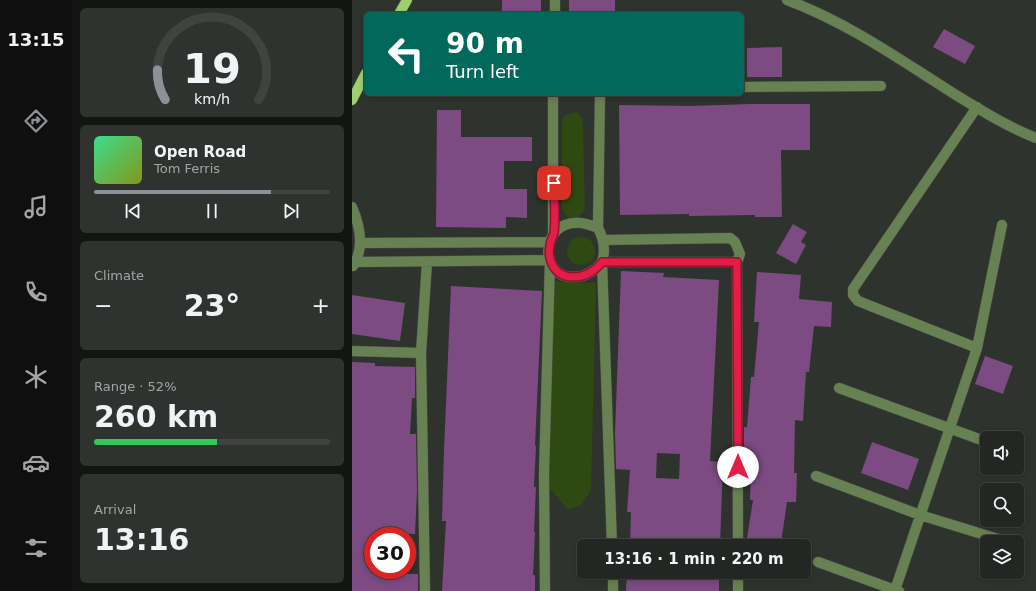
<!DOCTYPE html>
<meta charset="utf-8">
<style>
:root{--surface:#232622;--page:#2f322f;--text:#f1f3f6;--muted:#a3a5a5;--line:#404340;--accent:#8c9099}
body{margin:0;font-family:"DejaVu Sans",sans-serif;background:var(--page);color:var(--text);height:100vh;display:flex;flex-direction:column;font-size:15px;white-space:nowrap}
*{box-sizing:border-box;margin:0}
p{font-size:13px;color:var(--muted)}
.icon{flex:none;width:22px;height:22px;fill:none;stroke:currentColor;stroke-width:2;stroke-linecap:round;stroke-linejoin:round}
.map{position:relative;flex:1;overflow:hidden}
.sheet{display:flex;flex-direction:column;gap:8px;padding:8px;background:#131513;width:280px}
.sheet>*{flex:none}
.top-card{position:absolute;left:12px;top:12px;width:380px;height:84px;border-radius:6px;box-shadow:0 2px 6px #0003,0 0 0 1px var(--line);background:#00695c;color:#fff;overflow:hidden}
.controls{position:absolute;left:628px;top:431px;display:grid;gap:8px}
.controls a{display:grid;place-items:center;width:44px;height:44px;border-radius:6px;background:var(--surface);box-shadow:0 2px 6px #0003,0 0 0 1px var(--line);font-size:20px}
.speed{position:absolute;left:12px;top:527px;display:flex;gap:8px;font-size:20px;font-weight:700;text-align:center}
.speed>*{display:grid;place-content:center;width:52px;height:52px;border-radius:50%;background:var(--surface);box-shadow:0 2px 6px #0003,0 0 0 1px var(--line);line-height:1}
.speed .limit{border:6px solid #d22;background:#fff;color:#111}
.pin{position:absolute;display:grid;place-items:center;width:34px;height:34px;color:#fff;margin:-17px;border-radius:8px;box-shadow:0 2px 6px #0006}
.me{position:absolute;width:44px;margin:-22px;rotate:0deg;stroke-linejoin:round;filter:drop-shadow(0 0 3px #0008)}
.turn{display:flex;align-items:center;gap:14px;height:84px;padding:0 16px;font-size:18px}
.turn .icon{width:52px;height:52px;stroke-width:2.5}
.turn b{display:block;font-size:28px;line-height:34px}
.big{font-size:30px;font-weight:700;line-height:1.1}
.sheet .widget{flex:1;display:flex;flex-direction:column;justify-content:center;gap:6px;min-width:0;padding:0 14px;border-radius:6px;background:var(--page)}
.sheet .dial{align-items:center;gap:0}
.dial svg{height:104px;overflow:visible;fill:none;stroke:var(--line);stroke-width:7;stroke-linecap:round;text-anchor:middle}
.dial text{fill:var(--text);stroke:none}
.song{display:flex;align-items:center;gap:12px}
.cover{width:48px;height:48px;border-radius:6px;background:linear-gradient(135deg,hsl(150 70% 55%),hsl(70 70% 35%))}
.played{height:4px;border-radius:2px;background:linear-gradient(90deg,var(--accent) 75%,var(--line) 75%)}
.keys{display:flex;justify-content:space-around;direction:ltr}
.heat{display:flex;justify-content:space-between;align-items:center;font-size:22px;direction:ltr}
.charge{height:6px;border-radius:3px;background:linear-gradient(90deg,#34c759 52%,var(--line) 0)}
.trip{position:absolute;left:225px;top:539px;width:234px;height:40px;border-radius:6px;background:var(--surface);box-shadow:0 2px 6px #0003,0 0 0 1px var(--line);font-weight:700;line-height:40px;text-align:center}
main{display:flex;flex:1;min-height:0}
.tab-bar{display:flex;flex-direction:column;width:72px;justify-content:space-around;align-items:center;background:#0e0f0e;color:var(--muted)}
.tab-bar .icon{width:28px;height:28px}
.tab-bar .selected{color:var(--accent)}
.tab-bar b{font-size:18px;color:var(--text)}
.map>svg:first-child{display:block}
.green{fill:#2f4913}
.building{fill:#7b4b82;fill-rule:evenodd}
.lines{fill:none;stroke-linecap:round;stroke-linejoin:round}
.minor-casing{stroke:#4d504b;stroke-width:11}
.major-casing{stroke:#4d504b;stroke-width:11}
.minor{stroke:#688153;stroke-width:10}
.major{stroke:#9ed06f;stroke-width:10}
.route-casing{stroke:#92132f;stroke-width:10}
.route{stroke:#e11d48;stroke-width:7}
</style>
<main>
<nav class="tab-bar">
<b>13:15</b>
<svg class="icon selected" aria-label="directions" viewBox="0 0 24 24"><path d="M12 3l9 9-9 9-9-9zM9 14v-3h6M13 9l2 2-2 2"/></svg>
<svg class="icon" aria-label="music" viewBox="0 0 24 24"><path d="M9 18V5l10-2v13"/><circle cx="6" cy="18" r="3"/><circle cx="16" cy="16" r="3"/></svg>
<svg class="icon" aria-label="phone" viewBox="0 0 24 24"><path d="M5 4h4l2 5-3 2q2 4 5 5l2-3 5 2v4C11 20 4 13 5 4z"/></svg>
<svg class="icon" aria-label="climate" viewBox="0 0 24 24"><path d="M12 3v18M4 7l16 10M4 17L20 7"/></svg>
<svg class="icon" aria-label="car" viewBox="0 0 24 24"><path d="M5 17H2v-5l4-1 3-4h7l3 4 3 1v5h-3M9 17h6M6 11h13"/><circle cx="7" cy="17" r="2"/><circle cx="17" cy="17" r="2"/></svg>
<svg class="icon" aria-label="filters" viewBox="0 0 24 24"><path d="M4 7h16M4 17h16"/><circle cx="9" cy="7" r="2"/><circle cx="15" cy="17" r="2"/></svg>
</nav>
<section class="sheet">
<div class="widget dial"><svg viewBox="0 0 100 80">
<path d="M14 69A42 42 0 1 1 86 69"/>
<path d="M14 69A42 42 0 0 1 8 46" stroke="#8c9099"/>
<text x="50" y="56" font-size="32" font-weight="700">19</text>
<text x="50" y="72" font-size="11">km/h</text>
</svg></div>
<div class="widget">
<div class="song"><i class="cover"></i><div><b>Open Road</b><p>Tom Ferris</p></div></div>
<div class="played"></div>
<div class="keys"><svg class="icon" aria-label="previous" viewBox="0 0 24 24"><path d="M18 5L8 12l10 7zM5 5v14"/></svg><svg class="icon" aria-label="pause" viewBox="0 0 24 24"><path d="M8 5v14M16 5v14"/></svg><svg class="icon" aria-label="next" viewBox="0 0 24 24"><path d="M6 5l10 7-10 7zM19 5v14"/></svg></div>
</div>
<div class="widget"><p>Climate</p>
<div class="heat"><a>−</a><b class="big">23°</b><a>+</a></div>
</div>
<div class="widget"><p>Range · 52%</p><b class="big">260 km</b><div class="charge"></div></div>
<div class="widget"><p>Arrival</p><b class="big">13:16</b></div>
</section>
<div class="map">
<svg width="684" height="591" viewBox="0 0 684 591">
<rect width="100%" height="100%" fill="#2f332d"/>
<path class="green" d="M224,112l6,5 1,7 2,86c-8,11 -18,11 -23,-2v-87l2,-5z
M215 251a14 14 0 1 1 28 0a14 14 0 1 1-28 0Z
M202,281l42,2 -5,208 -11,15 -12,3 -20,-22z"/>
<path class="building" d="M150,0h39v14h-39z
M217,0h46v14l-46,-1z
M592,29l31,17 -10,18 -32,-17z
M430,47v30h-35v-29z
M398,104h60v46h-29l1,67h-27v-2l-66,1v-2l-69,1 -1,-110 72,1z
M85,110h24v27h71v24h-28v28h23v29l-21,-1v11l-70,-1z
M441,224l14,8 -6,10 5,3 -10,19 -20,-11z
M269,271l43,2 -1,4 56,3 -9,181 13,1 -3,84h-90l1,-34h-4l3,-42 -14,-1 -1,-36zM305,453l23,1 -1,25 -23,-1z
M405,272l44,3 -2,24 33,3 -1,25 -17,-1 -5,46h-3l-3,49 -8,-1 -1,53h3l-1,29h-9l-6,41 -34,-5 6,-38h-3l1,-38h-7v-35h3l4,-50h3l5,-55h-5z
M99,286l91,5 -7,155h1l-2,41h2l-2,45h1l-2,43h2v16h-93l4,-70h-4l2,-71z
M0,295l53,8 -5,38 -48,-7z
M633,356l28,10 -10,28 -28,-10z
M0,362l23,1v3l40,1v31h-3l-2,36h6l1,57 -2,43 -43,-1 -1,40 47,1v17h-66z
M520,442l47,17 -11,31 -47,-17z
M275,572h43v2l49,2v15h-93z"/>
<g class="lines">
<g class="minor-casing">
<path id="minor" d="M435,0c60,22 115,61 169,95 26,16 52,32 80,43
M203,14v-14
M390,87l139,-1
M201,94v140
M625,107l-124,182v6l5,6 119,47
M0,207c8,19 13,41 1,59
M246,228l2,-134
M251,240l127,-2 5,4 5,12 -3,8 1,284
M9,243l189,-1
M4,262l194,-2 -6,214 1,117
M250,262c-7,9 -17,15 -29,15 -39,0 -32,-74 25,-49 6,11 8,21 4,34l10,284
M250,262h135
M0,351l69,2
M487,388l148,54
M464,476l104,39 88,27
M466,562l77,28
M261,572v19
M386,572v19
M73,591l-4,-238 6,-91
M547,591l-4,-1 82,-242 25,-123"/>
</g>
<g class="major-casing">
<path id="major" d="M47,14l8,-14
M0,100l14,-27"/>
</g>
<use href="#minor" class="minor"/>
<use href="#major" class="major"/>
</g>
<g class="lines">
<g class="route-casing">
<path id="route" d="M202,183c0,16 2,34 0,50 -1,4 -4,8 -4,12 -3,16 5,32 23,32 12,0 22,-6 29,-15h135l1,205"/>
</g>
<use href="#route" class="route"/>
</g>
</svg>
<div class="controls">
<a><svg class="icon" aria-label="sound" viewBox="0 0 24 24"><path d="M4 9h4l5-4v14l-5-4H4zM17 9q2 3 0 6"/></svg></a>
<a><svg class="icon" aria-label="search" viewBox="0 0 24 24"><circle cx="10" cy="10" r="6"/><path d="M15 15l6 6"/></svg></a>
<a><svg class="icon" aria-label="layers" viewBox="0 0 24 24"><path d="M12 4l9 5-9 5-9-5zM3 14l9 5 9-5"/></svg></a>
</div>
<div class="speed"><div class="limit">30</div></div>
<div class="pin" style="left:202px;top:183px;background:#d93025"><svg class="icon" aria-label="arrive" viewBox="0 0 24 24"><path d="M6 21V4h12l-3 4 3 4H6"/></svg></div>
<svg class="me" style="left:386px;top:467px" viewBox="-20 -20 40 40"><circle r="19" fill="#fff"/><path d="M0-13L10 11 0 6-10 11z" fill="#e11d48"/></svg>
<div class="trip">13:16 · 1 min · 220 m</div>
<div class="top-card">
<div class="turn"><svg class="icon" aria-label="left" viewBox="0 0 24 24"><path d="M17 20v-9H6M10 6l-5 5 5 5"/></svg><div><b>90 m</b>Turn left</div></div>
</div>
</div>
</main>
